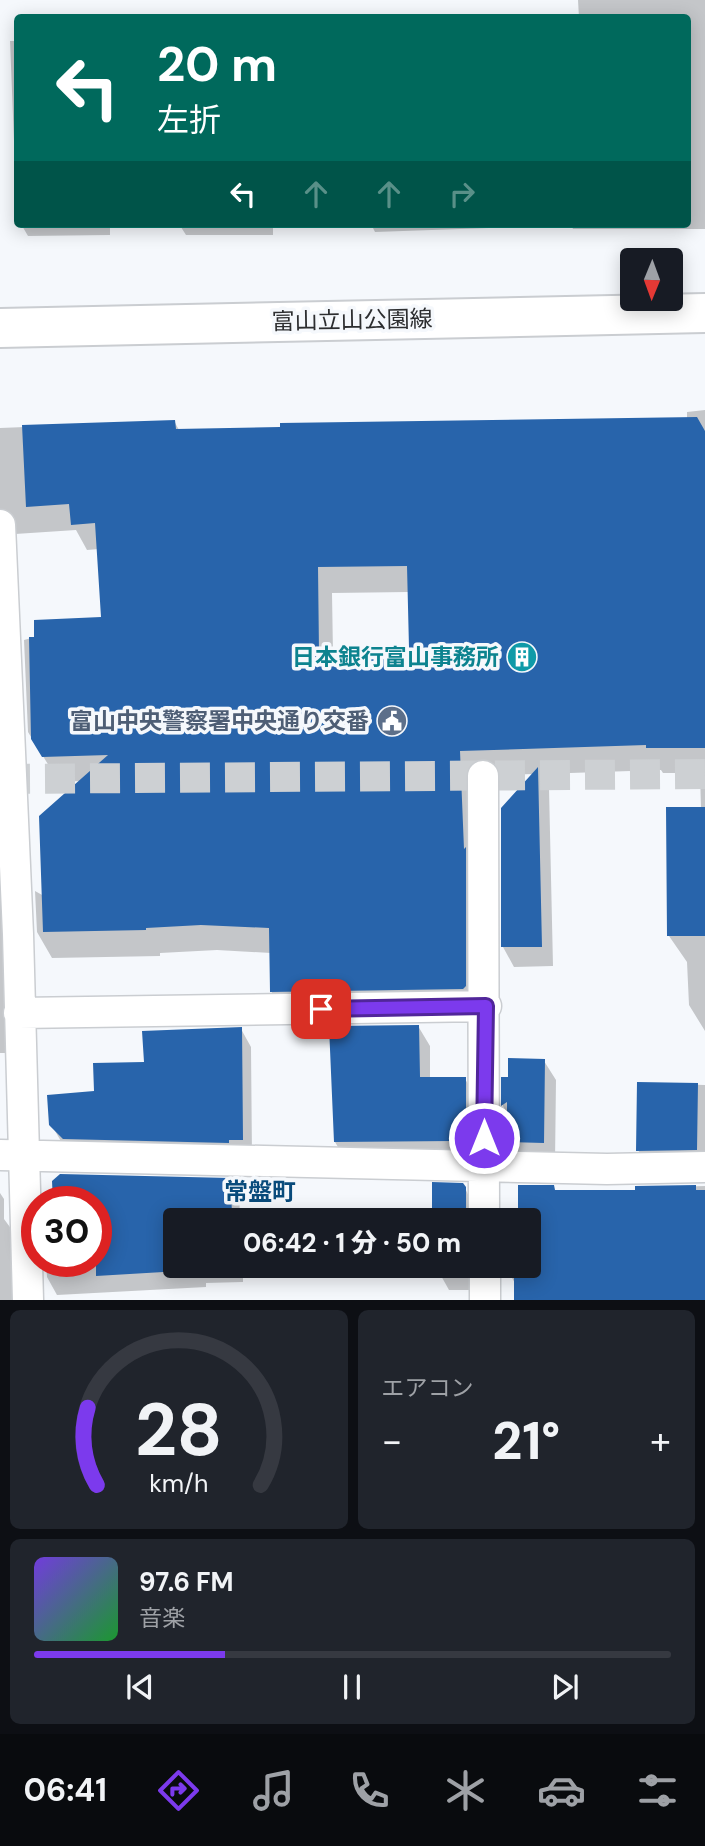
<!DOCTYPE html>
<html lang="ja">
<meta charset="utf-8">
<style>
:root{--surface:#171b24;--page:#20242c;--text:#f1f3f6;--muted:#9ea1a6;--line:#363941;--accent:#7c3aed}
body{margin:0;font-family:"DM Sans","Noto Sans JP",sans-serif;background:var(--page);color:var(--text);height:100vh;display:flex;flex-direction:column;font-size:26px;white-space:nowrap}
*{box-sizing:border-box;margin:0}
p{font-size:23px;color:var(--muted)}
.icon{flex:none;width:38px;height:38px;fill:none;stroke:currentColor;stroke-width:2;stroke-linecap:round;stroke-linejoin:round}
.map{position:relative;height:1300px;overflow:hidden}
.panel{display:flex;flex-direction:column;gap:10px;padding:10px;background:#0d0f14;flex:1}
.panel>*{flex:none}
.banner{position:absolute;left:14px;top:14px;width:677px;height:214px;border-radius:7px;box-shadow:0 4px 18px #0003;background:#00695c;color:#fff;overflow:hidden}
.needle{width:46px;rotate:181deg}
.tools{position:absolute;left:620px;top:248px;display:grid;gap:14px}
.tools a{display:grid;place-items:center;width:63px;height:63px;border-radius:7px;background:var(--surface);box-shadow:0 4px 18px #0003;font-size:35px}
.speed{position:absolute;left:21px;top:1186px;display:flex;gap:14px;font-size:35px;font-weight:700;text-align:center}
.speed>*{display:grid;place-content:center;width:91px;height:91px;border-radius:50%;background:var(--surface);box-shadow:0 4px 18px #0003;line-height:1}
.speed .limit{border:10px solid #d22;background:#fff;color:#111}
.pin{position:absolute;display:grid;place-items:center;width:60px;height:60px;color:#fff;margin:-30px;border-radius:14px;box-shadow:0 4px 10px #0006}
.me{position:absolute;width:77px;margin:-38px;rotate:0deg;stroke-linejoin:round;filter:drop-shadow(0 0 5px #0008)}
.turn{display:flex;align-items:center;gap:24px;height:147px;padding:0 28px;font-size:32px}
.turn .icon{width:91px;height:91px;stroke-width:2.5}
.turn b{display:block;font-size:49px;line-height:60px}
.lanes{display:flex;align-items:center;height:66px;padding:0 28px;background:#0003;justify-content:center;gap:35px;direction:ltr}
.lanes .off{opacity:.35}
.big{font-size:52px;font-weight:800;line-height:1.1}
.panel .tile{flex:1;display:flex;flex-direction:column;justify-content:center;gap:10px;min-width:0;padding:0 24px;border-radius:10px;background:var(--page)}
.panel .dial{align-items:center;gap:0}
.dial svg{height:182px;overflow:visible;fill:none;stroke:var(--line);stroke-width:7;stroke-linecap:round;text-anchor:middle}
.dial text{fill:var(--text);stroke:none}
.song{display:flex;align-items:center;gap:21px}
.cover{width:84px;height:84px;border-radius:10px;background:linear-gradient(135deg,hsl(260 70% 55%),hsl(130 70% 35%))}
.played{height:7px;border-radius:4px;background:linear-gradient(90deg,var(--accent) 30%,var(--line) 30%)}
.keys{display:flex;justify-content:space-around;direction:ltr}
.heat{display:flex;justify-content:space-between;align-items:center;font-size:38px;direction:ltr}
.panel .tiles{flex:1;display:grid;gap:10px;grid-template-columns:1fr 1fr}
.tile:last-child{grid-column:span 2}
.trip{position:absolute;left:163px;top:1208px;width:378px;height:70px;border-radius:7px;background:var(--surface);box-shadow:0 4px 18px #0003;font-weight:800;line-height:70px;text-align:center}
.tabs{display:flex;height:112px;justify-content:space-around;align-items:center;background:#090b0e;color:var(--muted)}
.tabs .icon{width:49px;height:49px}
.tabs .current{color:var(--accent)}
.tabs b{font-size:32px;color:var(--text)}
.map>svg:first-child{display:block}
.shadow{fill:#0003;fill-rule:evenodd}
.building{fill:#2864ab;fill-rule:evenodd}
.lines{fill:none;stroke-linecap:round;stroke-linejoin:round}
.street-tunnel{stroke:#cdd0d3;stroke-width:30;stroke-dasharray:30 15;stroke-linecap:butt}
.street-casing{stroke:#cacdd1;stroke-width:33}
.primary-casing{stroke:#cacdd1;stroke-width:42}
.street{stroke:#fff;stroke-width:30}
.primary{stroke:#fff;stroke-width:38}
.route-casing{stroke:#51269a;stroke-width:18}
.route{stroke:#7c3aed;stroke-width:12}
.labels{text-anchor:middle;stroke-width:7;stroke-linejoin:round;paint-order:stroke}
.street-label{font-size:23px;fill:#2d2e30;stroke:#f5f8fc}
.culture-label{font-size:23px;font-weight:bold;fill:#0d838f;stroke:#f5f8fc;text-anchor:end}
.service-label{font-size:23px;font-weight:bold;fill:#4e5e75;stroke:#f5f8fc;text-anchor:end}
.neighbourhood-label{font-size:24px;font-weight:bold;fill:#094b7b;stroke:#f5f8fc}
</style>
<div class="map">
<svg width="705" height="1300" viewBox="0 0 705 1300">
<rect width="100%" height="100%" fill="#f5f8fc"/>
<path class="shadow" d="M578,0h127v229h-132l-2,-4 -196,7 -4,-8h317v-206h-109z
M223,15l1,3h-57v-2z
M454,15h55l2,3h-57z
M10,41h8v176l-1,-1z
M21,224h89v11l-82,1z
M179,224h94v11h-87z
M705,410v621l-16,-26 -2,-43 -18,-26 32,-127 -1,-36h-37l-2,-3 -121,4 9,14 4,178 -39,1 -11,-20 31,-173 -61,2 7,236 -194,5 -15,-26v-38l-54,-3 -57,3v3l-108,2 -15,-26 -2,-41 9,5 37,-115 -22,1 -31,-50 -4,-92 79,-22 -4,-69 -12,1 -11,-20 -76,5v-107l174,-7 5,9 508,-11v-7zM409,592l2,58 -78,4 -1,-61z
M0,874l16,28 -2,151h-14z
M418,1026l12,20v32l35,1 12,19v54l-130,10 -12,-20z
M241,1029l10,18 1,111 -190,-15 -11,-19 95,-61z
M544,1061l12,19 -1,82h-35l-11,-20v-26l-6,-10v-27h6z
M639,1083l66,2v91h-52l-15,-26z
M229,1180l10,17 1,17 7,6h-72v45h79v11l-11,-1v7l-37,1v4l-149,8 -10,-18 -1,-15h50v-60h-42v-20z
M705,1186v114h-189v-15l-5,-9 -10,-3 -11,3 -8,14h-33l-14,-25h93l28,-73 81,-1v-3z
M465,1188l15,32h-46z
M0,1193l4,6v20l14,19 2,60 -8,2h-12z"/>
<path class="building" d="M697,417l8,14v317h-59v-3l-186,6 4,98 2,-2v139l-3,3 -193,3 -1,-64 -68,-3 -55,3v2l-103,2 -4,-116 69,-61 -66,2 -11,-18 -2,-102h5v-17l67,-3 -6,-94 -24,2 -2,-21 -43,3 -4,-82 153,-5 1,9 104,-2v-4zM407,566l2,82 -90,5 -1,-86z
M538,767l4,180h-41v-139z
M666,807h39v129h-38z
M419,1025l1,52h46v55l-13,9 -119,1 -5,-116z
M242,1027l1,113h-14v3l-166,-4 -14,-14 -2,-30 47,-4 -1,-28 51,-1 -2,-31z
M508,1058l37,1 -1,84 -37,-1v-40l-6,4v-29h7z
M637,1082l61,1 -1,67 -61,1z
M60,1174l170,4 2,34h12v8h-69v45h44l-22,1v4l-101,6v-74h-43l-1,-21z
M432,1182l31,1 3,4v33h-34z
M518,1185h36l1,5h80v-4l61,-1v5h9v110h-191v-35h14v-45h-10z"/>
<g class="lines">
<path class="street-tunnel" d="M0,779l705,-5"/>
<g class="street-casing">
<path id="street" d="M0,525l18,409 10,366
M483,776l1,444
M19,1013l467,-7
M0,1155l607,14 98,-2
M485,1265v35"/>
</g>
<g class="primary-casing">
<path id="primary" d="M0,328l705,-15"/>
</g>
<use href="#street" class="street"/>
<use href="#primary" class="primary"/>
</g>
<g class="lines">
<g class="route-casing">
<path id="route" d="M321,1009l165,-3 -2,132"/>
</g>
<use href="#route" class="route"/>
</g>
<defs>
<g id="building-disc" transform="scale(1.575)"><circle r="9.5" fill="#0f9aa8" stroke="#f5f8fc"/><path d="M-4-6H4V6H1V3H-1V6H-4ZM-2.5-4.3h1.7v1.8h-1.7ZM.8-4.3h1.7v1.8H.8ZM-2.5-1h1.7V.8h-1.7ZM.8-1h1.7V.8H.8Z" fill="#fff"/></g>
<g id="civic-disc" transform="scale(1.575)"><circle r="9.5" fill="#5c6f8a" stroke="#f5f8fc"/><path d="M-.6-6.5H3V-4.5H.6V-3L4-1V1h2V6H-6V1h2V-1L-.6-3ZM-1.2 2.5V6h2.4V2.5Z" fill="#fff"/></g>
</defs>
<g fill-rule="evenodd">
<use href="#building-disc" x="522" y="657"/>
<use href="#civic-disc" x="392" y="721"/>
</g>
<g class="labels">
<g class="street-label">
<text transform="translate(352 320) rotate(-1)" y="8">富山立山公園線</text>
</g>
<g class="culture-label">
<text x="499" y="665">日本銀行富山事務所</text>
</g>
<g class="service-label">
<text x="369" y="729">富山中央警察署中央通り交番</text>
</g>
<g class="neighbourhood-label">
<text x="260" y="1200">常盤町</text>
</g>
</g>
</svg>
<div class="tools">
<a><svg class="needle" viewBox="-14 -14 28 28"><path d="M0-13l5 13h-10z" fill="#e53935"/><path d="M0 13l5-13h-10z" fill="#9ea1a6"/></svg></a>
</div>
<div class="speed"><div class="limit">30</div></div>
<div class="pin" style="left:321px;top:1009px;background:#d93025"><svg class="icon" aria-label="arrive" viewBox="0 0 24 24"><path d="M6 21V4h12l-3 4 3 4H6"/></svg></div>
<svg class="me" style="left:484px;top:1138px" viewBox="-20 -20 40 40"><circle r="17" fill="#7c3aed" stroke="#fff" stroke-width="3"/><path d="M0-11L8 9 0 5-8 9z" fill="#fff"/></svg>
<div class="trip">06:42 · 1 分 · 50 m</div>
<div class="banner">
<div class="turn"><svg class="icon" aria-label="left" viewBox="0 0 24 24"><path d="M17 20v-9H6M10 6l-5 5 5 5"/></svg><div><b>20 m</b>左折</div></div>
<div class="lanes"><svg class="icon" aria-label="left" viewBox="0 0 24 24"><path d="M17 20v-9H6M10 6l-5 5 5 5"/></svg><svg class="icon off" aria-label="ahead" viewBox="0 0 24 24"><path d="M12 20V5M6 11l6-6 6 6"/></svg><svg class="icon off" aria-label="ahead" viewBox="0 0 24 24"><path d="M12 20V5M6 11l6-6 6 6"/></svg><svg class="icon off" aria-label="right" viewBox="0 0 24 24"><path d="M7 20v-9h11M14 6l5 5-5 5"/></svg></div>
</div>
</div>
<section class="panel">
<div class="tiles">
<div class="tile dial"><svg viewBox="0 0 100 80">
<path d="M14 69A42 42 0 1 1 86 69"/>
<path d="M14 69A42 42 0 0 1 10 35" stroke="#7c3aed"/>
<text x="50" y="56" font-size="32" font-weight="700">28</text>
<text x="50" y="72" font-size="11">km/h</text>
</svg></div>
<div class="tile"><p>エアコン</p>
<div class="heat"><a>−</a><b class="big">21°</b><a>+</a></div>
</div>
<div class="tile">
<div class="song"><i class="cover"></i><div><b>97.6 FM</b><p>音楽</p></div></div>
<div class="played"></div>
<div class="keys"><svg class="icon" aria-label="previous" viewBox="0 0 24 24"><path d="M18 5L8 12l10 7zM5 5v14"/></svg><svg class="icon" aria-label="pause" viewBox="0 0 24 24"><path d="M8 5v14M16 5v14"/></svg><svg class="icon" aria-label="next" viewBox="0 0 24 24"><path d="M6 5l10 7-10 7zM19 5v14"/></svg></div>
</div>
</div>
</section>
<nav class="tabs">
<b>06:41</b>
<svg class="icon current" aria-label="directions" viewBox="0 0 24 24"><path d="M12 3l9 9-9 9-9-9zM9 14v-3h6M13 9l2 2-2 2"/></svg>
<svg class="icon" aria-label="music" viewBox="0 0 24 24"><path d="M9 18V5l10-2v13"/><circle cx="6" cy="18" r="3"/><circle cx="16" cy="16" r="3"/></svg>
<svg class="icon" aria-label="phone" viewBox="0 0 24 24"><path d="M5 4h4l2 5-3 2q2 4 5 5l2-3 5 2v4C11 20 4 13 5 4z"/></svg>
<svg class="icon" aria-label="climate" viewBox="0 0 24 24"><path d="M12 3v18M4 7l16 10M4 17L20 7"/></svg>
<svg class="icon" aria-label="car" viewBox="0 0 24 24"><path d="M5 17H2v-5l4-1 3-4h7l3 4 3 1v5h-3M9 17h6M6 11h13"/><circle cx="7" cy="17" r="2"/><circle cx="17" cy="17" r="2"/></svg>
<svg class="icon" aria-label="filters" viewBox="0 0 24 24"><path d="M4 7h16M4 17h16"/><circle cx="9" cy="7" r="2"/><circle cx="15" cy="17" r="2"/></svg>
</nav>
